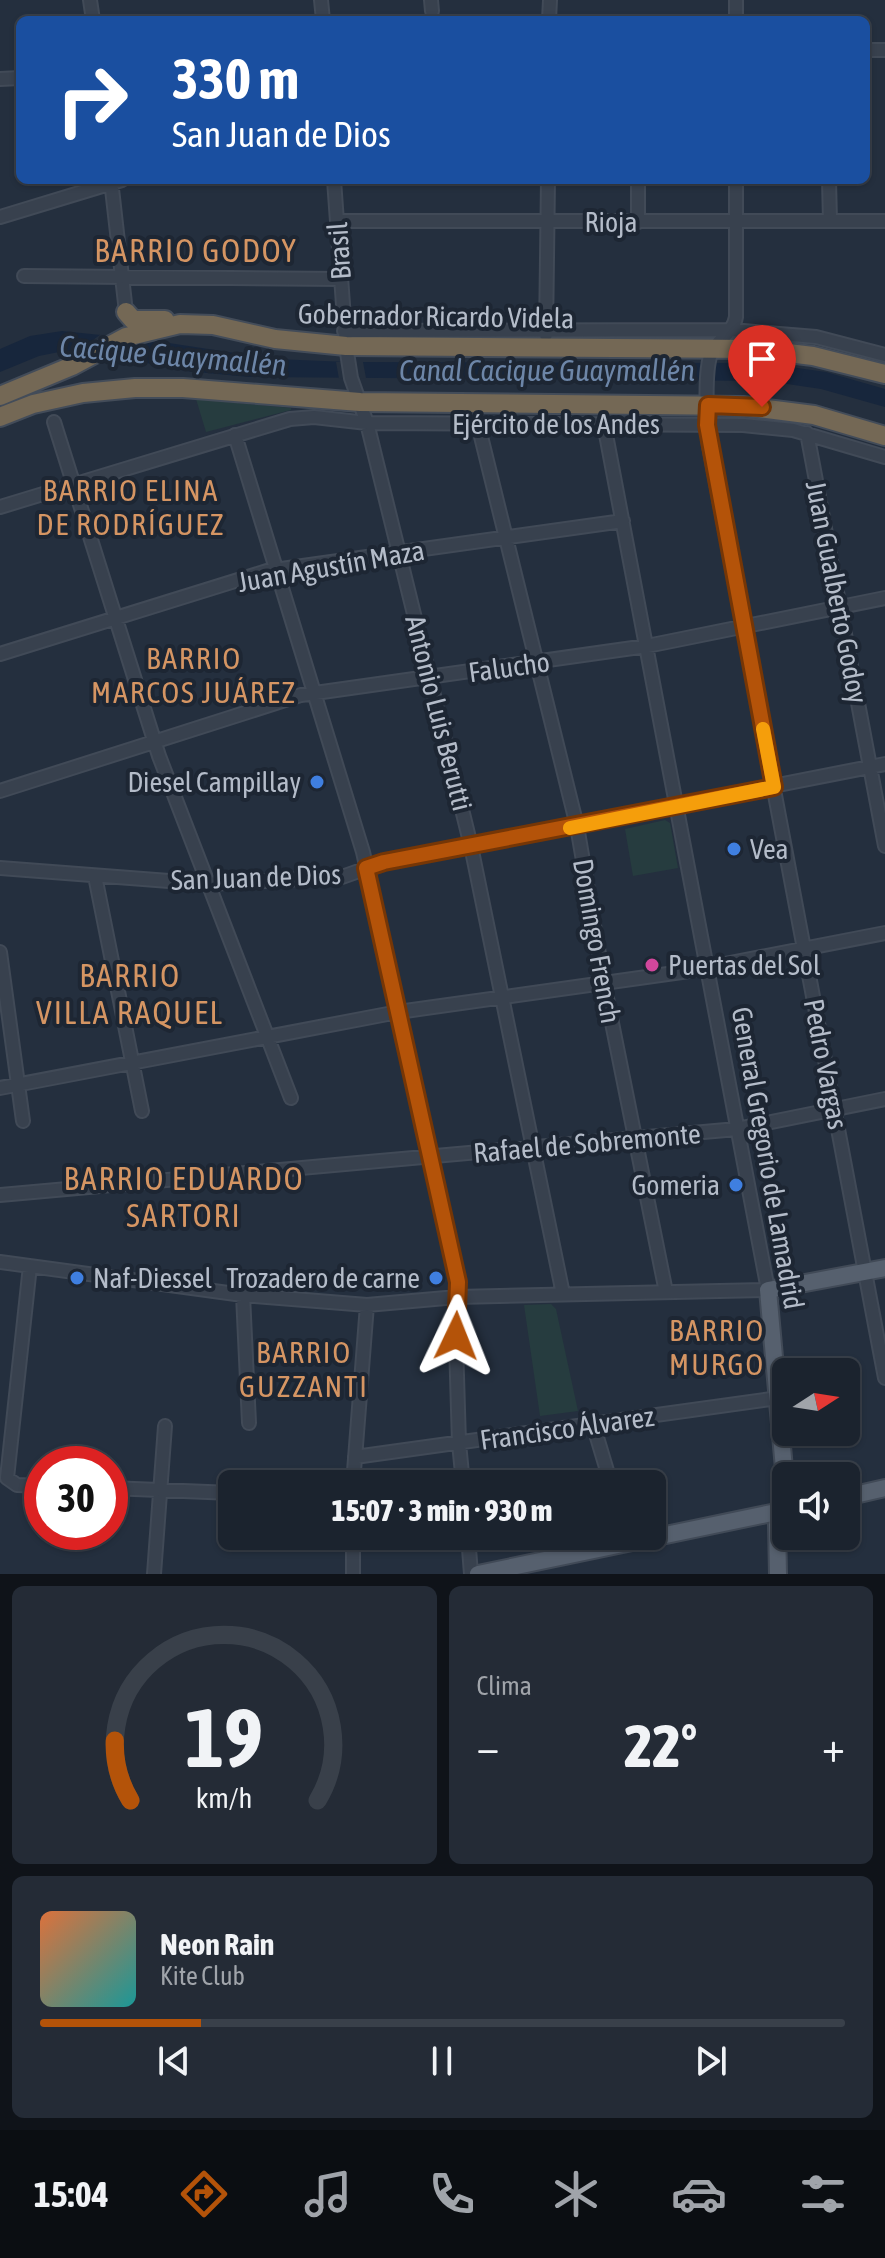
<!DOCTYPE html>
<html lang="es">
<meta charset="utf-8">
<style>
:root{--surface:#1b232e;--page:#242b36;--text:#f1f3f6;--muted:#a0a4aa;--line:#39404a;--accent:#b45309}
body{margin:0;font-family:"Asap Condensed",sans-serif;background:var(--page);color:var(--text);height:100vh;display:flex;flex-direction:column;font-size:30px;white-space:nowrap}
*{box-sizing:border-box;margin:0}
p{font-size:26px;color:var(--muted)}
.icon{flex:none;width:44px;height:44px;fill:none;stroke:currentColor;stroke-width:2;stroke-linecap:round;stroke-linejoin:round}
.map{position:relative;height:1574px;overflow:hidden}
.drawer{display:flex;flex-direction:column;gap:12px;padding:12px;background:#0f1319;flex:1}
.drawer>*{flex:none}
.hud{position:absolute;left:16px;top:16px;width:854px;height:168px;border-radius:12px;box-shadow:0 2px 6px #0004,0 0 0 2px var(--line);background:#1a4fa0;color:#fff;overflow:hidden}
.needle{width:52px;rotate:78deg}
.controls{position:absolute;left:772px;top:1358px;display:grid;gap:16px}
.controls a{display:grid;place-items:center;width:88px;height:88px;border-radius:12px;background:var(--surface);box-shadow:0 2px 6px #0004,0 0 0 2px var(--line);font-size:40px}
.speed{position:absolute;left:24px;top:1446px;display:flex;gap:16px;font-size:40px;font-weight:700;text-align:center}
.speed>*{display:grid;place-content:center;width:104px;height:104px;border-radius:50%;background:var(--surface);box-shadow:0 2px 6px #0004,0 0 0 2px var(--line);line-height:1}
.speed .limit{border:12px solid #d22;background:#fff;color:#111}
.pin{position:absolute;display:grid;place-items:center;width:68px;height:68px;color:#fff;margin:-82px -34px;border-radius:50% 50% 50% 0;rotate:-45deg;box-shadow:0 0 8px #0007}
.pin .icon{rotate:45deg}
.me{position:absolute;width:88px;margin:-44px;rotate:2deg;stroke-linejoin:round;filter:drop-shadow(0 0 6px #0008)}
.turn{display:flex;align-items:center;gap:28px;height:168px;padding:0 24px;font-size:36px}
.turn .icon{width:104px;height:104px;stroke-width:2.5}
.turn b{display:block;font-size:56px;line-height:68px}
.big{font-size:60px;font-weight:800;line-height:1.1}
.drawer .card{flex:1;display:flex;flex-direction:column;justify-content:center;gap:12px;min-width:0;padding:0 28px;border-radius:12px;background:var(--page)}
.drawer .dial{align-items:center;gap:0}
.dial svg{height:208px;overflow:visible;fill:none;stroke:var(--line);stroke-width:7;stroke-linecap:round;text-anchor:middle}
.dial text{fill:var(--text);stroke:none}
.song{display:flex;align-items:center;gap:24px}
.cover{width:96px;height:96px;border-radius:12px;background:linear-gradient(135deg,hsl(20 70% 55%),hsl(180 70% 35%))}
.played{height:8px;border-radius:4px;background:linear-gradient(90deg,var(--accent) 20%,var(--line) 20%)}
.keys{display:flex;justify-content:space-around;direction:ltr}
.heat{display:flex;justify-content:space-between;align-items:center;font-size:44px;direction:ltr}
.drawer .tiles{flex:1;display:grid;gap:12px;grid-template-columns:1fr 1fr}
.card:last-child{grid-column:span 2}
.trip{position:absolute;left:218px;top:1470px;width:448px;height:80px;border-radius:12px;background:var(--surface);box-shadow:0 2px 6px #0004,0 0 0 2px var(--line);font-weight:800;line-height:80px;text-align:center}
.menu{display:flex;height:128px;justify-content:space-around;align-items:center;background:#0b0e12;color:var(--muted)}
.menu .icon{width:56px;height:56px}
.menu .on{color:var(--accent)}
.menu b{font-size:36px;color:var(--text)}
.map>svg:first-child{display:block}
.green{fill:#263c3f}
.water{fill:#17263c}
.pier{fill:#242f3e}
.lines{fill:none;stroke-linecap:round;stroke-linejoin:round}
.minor-casing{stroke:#414a57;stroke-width:16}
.major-casing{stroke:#414a57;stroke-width:20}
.highway-casing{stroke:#434c59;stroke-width:22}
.minor{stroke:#38414e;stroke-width:12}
.major{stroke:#56606e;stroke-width:16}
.highway{stroke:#746855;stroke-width:18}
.route-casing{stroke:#753606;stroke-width:20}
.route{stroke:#b45309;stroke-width:14}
.slow{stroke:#f59e0b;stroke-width:14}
.shop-dot{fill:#3f7fe0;stroke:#1d2633;stroke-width:3}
.hotel-dot{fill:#d1479c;stroke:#1d2633;stroke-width:3}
.labels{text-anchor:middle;stroke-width:8;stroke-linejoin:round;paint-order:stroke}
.street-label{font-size:28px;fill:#b4bcc9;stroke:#1d2633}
.poi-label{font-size:28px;fill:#b4bcc9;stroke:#1d2633;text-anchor:end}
.water-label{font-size:30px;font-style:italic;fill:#6d86a8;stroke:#1d2633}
.neighbourhood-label{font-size:30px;letter-spacing:2px;fill:#d59563;stroke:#1d2633}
.quarter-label{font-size:32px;letter-spacing:2px;fill:#d59563;stroke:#1d2633}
</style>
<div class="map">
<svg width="885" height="1574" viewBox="0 0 885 1574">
<rect width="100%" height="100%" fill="#242f3e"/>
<path class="green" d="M196,399l95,9v2l-85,22z
M665,820l5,3 8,45 -45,8 -8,-47z
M551,1304l5,5 22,102 -38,5 -16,-111z"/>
<path class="water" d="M62,331l87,9 126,19 73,3 414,1 64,9 59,17v18l-64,-18 -54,-8 -518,-4 -63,-6 -59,-12 -63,-8 -25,5 -39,16v-23l30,-13z"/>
<path class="pier" d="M101,334l46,5 -30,19 -41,-5z
M336,362h27l3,16 -27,1z"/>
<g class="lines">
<g class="minor-casing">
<path id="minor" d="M90,0l3,20
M321,0l2,20
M431,0l1,11
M736,0v20
M549,20l1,-20
M866,50h19
M0,79l20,-1
M111,180l15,132
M334,180l12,166 5,32 16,45 104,423 92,448
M638,180v42
M736,180v137c-3,17 -19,22 -25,37 -7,17 -4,66 -3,86l177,938
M829,180l1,41
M0,217l122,-37
M337,221h548
M24,276l317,3
M344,331l388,-1 84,7 69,18
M546,335l2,-155
M473,404l104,422 27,157 62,309
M54,422l105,334 132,342
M807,433l78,413
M235,435l128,417 68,305 27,125 -3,27 4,134 4,41
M0,507l290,-88 24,-2 53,6 376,2 50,5 92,27
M0,654l267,-83 356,-50
M0,791l301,-96 346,-49 238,-48
M0,868l208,16 134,-7 42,-15 501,-98
M95,876l47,235
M0,952l23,169
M0,1088l398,-76 291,-41 196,-38
M0,1195l737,-66 148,-30
M0,1262l243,33 124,10 90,-8 311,-7 -164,-866
M30,1266l-23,212 10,7 25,1
M243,1295l6,128
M593,1424l18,60
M355,1457l423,-59
M353,1484l14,-179
M110,1488l122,5
M353,1536v38
M468,1536l3,38
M154,1574l11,-148"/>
</g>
<g class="major-casing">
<path id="major" d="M846,1497l39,-9
M478,1574l308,-64
M778,1574l-1,-49 9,-34 -18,-201 117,-22"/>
</g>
<g class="highway-casing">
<path id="highway" d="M126,312l7,8h32
M0,396l72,-30 54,-29 54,-13 33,1 62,14 71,7 409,3 58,7 72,18
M0,417l33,-13 50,-11 52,-5h48l177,14 383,4 71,9 71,21"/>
</g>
<use href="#minor" class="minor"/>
<use href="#major" class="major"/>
<use href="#highway" class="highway"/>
</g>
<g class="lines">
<g class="route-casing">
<path id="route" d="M456,1336l2,-54 -92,-414 18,-6 390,-75 -67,-362 1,-20 54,2"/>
</g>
<use href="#route" class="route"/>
<path class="slow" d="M570,828l204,-41 -11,-58"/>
</g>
<g class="shop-dot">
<circle cx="317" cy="782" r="8"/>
<circle cx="734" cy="849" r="8"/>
<circle cx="736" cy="1185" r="8"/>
<circle cx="77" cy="1278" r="8"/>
<circle cx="436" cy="1278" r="8"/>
</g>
<circle class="hotel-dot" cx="652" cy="965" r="8"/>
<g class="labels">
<g class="street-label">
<text x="611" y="232">Rioja</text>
<text transform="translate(339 251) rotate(-94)" y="10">Brasil</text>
<text transform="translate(436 316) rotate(1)" y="10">Gobernador Ricardo Videla</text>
<text x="556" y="434">Ejército de los Andes</text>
<text transform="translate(331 566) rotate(-10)" y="10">Juan Agustín Maza</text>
<text transform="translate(837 592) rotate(79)" y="10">Juan Gualberto Godoy</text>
<text transform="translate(509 667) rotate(-8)" y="10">Falucho</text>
<text transform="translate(439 713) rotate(76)" y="10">Antonio Luis Berutti</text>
<text transform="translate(256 877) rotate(-2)" y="10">San Juan de Dios</text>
<text transform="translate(597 941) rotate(80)" y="10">Domingo French</text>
<text transform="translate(826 1064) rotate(79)" y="10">Pedro Vargas</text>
<text transform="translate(587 1143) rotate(-5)" y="10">Rafael de Sobremonte</text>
<text transform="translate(768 1158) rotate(80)" y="10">General Gregorio de Lamadrid</text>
<text transform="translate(567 1428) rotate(-8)" y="10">Francisco Álvarez</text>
</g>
<g class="poi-label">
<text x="301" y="792">Diesel Campillay</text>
<text x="750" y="859" text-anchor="start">Vea</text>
<text x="668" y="975" text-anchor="start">Puertas del Sol</text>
<text x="720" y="1195">Gomeria</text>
<text x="93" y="1288" text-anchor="start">Naf-Diessel</text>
<text x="420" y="1288">Trozadero de carne</text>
</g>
<g class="water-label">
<text transform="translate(173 356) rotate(5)" y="10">Cacique Guaymallén</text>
<text x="547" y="381">Canal Cacique Guaymallén</text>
</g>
<g class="neighbourhood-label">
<text x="131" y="501">BARRIO ELINA<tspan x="131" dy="34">DE RODRÍGUEZ</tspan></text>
<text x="194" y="669">BARRIO<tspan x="194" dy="34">MARCOS JUÁREZ</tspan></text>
<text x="717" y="1341">BARRIO<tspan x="717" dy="34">MURGO</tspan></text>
<text x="304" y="1363">BARRIO<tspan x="304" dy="34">GUZZANTI</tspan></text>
</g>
<g class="quarter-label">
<text x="196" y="262">BARRIO GODOY</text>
<text x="130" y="987">BARRIO<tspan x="130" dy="37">VILLA RAQUEL</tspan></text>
<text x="184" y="1190">BARRIO EDUARDO<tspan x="184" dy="37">SARTORI</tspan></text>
</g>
</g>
</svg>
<div class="controls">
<a><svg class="needle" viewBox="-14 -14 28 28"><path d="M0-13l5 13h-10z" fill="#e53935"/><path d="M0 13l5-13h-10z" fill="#a0a4aa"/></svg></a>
<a><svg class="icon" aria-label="sound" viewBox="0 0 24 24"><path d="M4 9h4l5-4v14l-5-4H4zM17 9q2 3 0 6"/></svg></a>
</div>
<div class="speed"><div class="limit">30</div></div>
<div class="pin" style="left:762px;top:407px;background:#d93025"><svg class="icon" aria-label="arrive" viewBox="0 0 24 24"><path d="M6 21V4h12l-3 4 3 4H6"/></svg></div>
<svg class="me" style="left:456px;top:1336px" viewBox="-20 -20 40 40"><path d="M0-17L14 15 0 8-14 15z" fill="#b45309" stroke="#fff" stroke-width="4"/></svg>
<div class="trip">15:07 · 3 min · 930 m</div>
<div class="hud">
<div class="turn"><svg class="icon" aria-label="right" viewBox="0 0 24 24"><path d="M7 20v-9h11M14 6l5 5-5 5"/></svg><div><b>330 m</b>San Juan de Dios</div></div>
</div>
</div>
<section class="drawer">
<div class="tiles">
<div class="card dial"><svg viewBox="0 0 100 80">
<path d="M14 69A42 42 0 1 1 86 69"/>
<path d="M14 69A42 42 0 0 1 8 46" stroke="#b45309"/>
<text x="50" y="56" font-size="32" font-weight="700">19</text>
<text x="50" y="72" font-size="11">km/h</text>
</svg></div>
<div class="card"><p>Clima</p>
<div class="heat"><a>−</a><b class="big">22°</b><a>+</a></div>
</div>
<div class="card">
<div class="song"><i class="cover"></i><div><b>Neon Rain</b><p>Kite Club</p></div></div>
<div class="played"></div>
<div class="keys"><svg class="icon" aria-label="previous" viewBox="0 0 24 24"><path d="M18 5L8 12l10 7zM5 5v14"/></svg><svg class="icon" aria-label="pause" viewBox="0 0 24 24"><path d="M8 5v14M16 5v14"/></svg><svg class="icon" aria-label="next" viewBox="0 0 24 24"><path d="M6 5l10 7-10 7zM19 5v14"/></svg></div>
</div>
</div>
</section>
<nav class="menu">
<b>15:04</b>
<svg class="icon on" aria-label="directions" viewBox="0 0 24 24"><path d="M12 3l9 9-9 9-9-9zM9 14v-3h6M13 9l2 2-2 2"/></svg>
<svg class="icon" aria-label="music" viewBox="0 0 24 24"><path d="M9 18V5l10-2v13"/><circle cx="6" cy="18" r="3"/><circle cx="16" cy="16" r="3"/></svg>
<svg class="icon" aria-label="phone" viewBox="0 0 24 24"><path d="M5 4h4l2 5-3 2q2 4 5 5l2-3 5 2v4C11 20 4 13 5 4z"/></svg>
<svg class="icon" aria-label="climate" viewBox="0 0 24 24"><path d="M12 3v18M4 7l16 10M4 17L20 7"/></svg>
<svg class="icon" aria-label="car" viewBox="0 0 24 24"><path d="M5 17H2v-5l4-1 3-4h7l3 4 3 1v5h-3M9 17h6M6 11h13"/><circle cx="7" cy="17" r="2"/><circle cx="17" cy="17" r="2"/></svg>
<svg class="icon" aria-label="filters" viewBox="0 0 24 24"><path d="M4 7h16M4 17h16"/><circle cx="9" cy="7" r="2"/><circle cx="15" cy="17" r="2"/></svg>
</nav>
